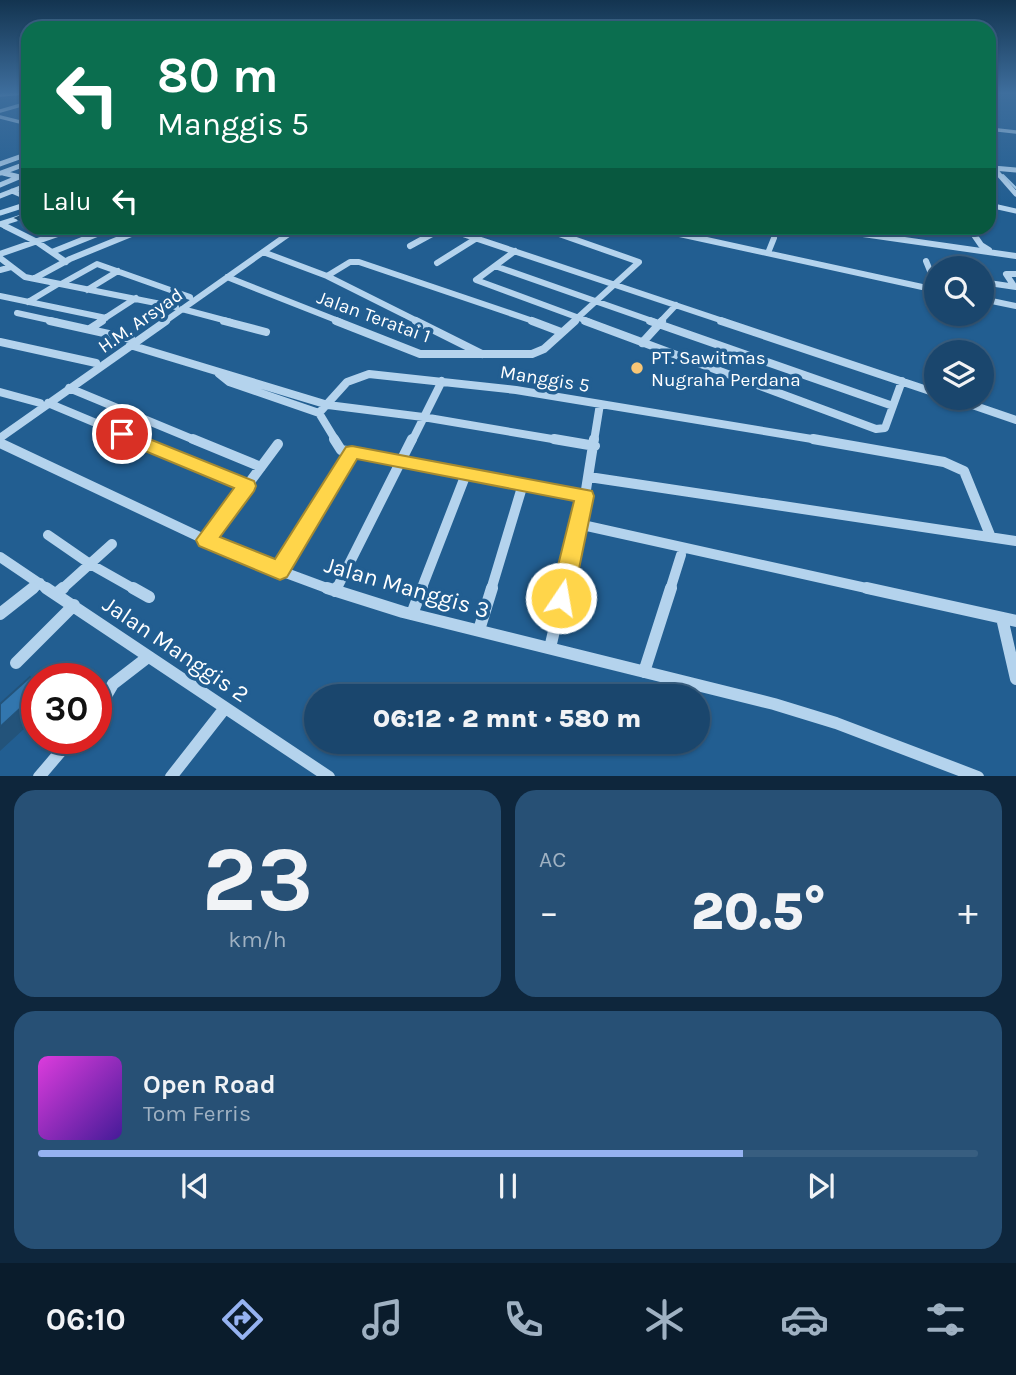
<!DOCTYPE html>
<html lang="id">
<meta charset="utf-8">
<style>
:root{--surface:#1a466d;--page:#275075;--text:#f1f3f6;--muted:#9fb1c2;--line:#385e80;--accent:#95b2f1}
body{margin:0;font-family:Karla,sans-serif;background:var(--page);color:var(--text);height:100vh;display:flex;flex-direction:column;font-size:26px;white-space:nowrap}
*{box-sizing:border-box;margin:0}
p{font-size:23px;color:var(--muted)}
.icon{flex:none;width:38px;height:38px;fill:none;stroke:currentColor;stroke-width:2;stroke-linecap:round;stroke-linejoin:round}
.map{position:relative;height:776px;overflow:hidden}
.panel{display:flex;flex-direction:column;gap:14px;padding:14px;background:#0e263c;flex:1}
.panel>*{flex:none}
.top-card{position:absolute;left:21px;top:21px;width:975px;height:214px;border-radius:21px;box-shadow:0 2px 5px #0004,0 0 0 2px var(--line);background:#0b6e4f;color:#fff;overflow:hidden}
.buttons{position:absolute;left:924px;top:256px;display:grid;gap:14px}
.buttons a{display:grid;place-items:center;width:70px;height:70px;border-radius:50%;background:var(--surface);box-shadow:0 2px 5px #0004,0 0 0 2px var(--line);font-size:35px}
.speed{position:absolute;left:21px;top:663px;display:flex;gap:14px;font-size:35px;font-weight:700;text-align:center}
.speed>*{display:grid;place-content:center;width:91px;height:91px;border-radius:50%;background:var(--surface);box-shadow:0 2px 5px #0004,0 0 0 2px var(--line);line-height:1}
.speed .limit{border:10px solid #d22;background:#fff;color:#111}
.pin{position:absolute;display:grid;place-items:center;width:60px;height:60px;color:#fff;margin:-30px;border:4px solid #fff;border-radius:50%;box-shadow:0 2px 7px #0007}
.me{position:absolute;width:77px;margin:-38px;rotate:12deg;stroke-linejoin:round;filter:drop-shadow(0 0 5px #0008)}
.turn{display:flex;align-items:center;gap:24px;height:147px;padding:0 21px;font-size:32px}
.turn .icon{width:91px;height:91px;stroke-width:2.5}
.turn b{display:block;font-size:49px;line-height:60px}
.then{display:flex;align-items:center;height:66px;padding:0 21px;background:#0003;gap:14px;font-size:26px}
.big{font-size:52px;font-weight:800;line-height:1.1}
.panel .widget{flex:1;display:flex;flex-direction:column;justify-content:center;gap:10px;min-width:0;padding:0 24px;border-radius:21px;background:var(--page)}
.panel .dial{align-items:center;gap:0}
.dial b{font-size:91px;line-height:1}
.song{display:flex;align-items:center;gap:21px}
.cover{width:84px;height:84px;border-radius:10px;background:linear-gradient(135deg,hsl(300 70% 55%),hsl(260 70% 35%))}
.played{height:7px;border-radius:4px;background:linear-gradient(90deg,var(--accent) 75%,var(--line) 75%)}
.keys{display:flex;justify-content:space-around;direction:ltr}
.heat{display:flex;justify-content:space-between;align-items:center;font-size:38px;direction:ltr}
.panel .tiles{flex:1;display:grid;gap:14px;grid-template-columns:1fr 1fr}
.widget:last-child{grid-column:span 2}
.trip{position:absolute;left:304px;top:684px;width:406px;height:70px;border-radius:35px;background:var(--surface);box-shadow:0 2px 5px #0004,0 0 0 2px var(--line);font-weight:800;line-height:70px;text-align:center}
.menu{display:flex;height:112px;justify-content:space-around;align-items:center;background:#0a1c2c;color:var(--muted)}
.menu .icon{width:49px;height:49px}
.menu .on{color:var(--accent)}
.menu b{font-size:32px;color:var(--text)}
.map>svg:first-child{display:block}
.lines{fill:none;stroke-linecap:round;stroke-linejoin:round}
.stream{stroke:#a8cfee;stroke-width:2}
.minor-far5{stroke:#b4d3ed;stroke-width:3.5}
.minor-far4{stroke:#b4d3ed;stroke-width:5}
.minor-far3{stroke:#b4d3ed;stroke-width:6}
.minor-far2{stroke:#b4d3ed;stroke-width:8}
.minor-far1{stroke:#b4d3ed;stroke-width:10}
.minor{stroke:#b4d3ed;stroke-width:12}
.wall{fill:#2b6596}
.shaded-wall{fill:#23537a}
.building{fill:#3276ae;stroke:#23537a;stroke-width:2}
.route{fill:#ffd54a;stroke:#a68a30;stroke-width:2}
.poi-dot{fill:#f8c676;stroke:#225e91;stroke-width:2.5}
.labels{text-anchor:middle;stroke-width:7;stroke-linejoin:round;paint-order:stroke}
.street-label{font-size:19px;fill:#fff;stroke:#225e91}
.poi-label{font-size:19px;fill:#fff;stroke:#225e91;text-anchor:start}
.near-street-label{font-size:23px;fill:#fff;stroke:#225e91}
</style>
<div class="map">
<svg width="1016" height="777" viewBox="0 0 1016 777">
<rect width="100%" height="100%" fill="#225e91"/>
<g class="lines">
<path class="stream" d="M989,157l6,9
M1003,175l13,13"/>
<path class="minor-far5" d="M0,95l24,-2
M0,111l28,-8
M0,117l28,7
M989,129l27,3"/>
<path class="minor-far4" d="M989,163l27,31
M0,164l28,-10
M993,168l23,2
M1,173l27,-10
M3,173l25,6
M0,185l19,-8
M12,191l16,7
M0,196l28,-11
M989,205l27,6
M0,213l28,-9
M0,224l9,4
M0,224l28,-9"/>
<path class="minor-far3" d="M5,226l32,16 29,20
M445,228l281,94
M542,228l97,34 -66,60
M652,228l284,62
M821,228l195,28
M964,228l6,1 11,16 8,5
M410,246l33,-18
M515,251l-39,29 114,42
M52,252l60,-24
M263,252l64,24 92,46
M768,253l6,-15
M0,254l75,-26
M0,258l25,19 151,30
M926,261l9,22
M437,263l40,-25
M495,266l160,56
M0,270l11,-3
M327,276l23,-14h9l177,60
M227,277l114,45
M35,278l35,-19 76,-31
M982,282l34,5
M61,284l36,-20 93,33
M1014,286l-8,-12h10
M87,290l31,-19
M0,296l106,22
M982,299l34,7
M28,302l30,-18
M182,309l49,13
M17,313l41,9
M99,322l37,-24
M164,322l133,-94
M660,322l16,-17"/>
<path class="minor-far2" d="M50,321l81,18
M224,321l42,11
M336,321l84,33h112l12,-5 31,-28
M416,321l66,33
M532,321l29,11
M585,321l291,108 9,-1 17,-47
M650,321l243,85
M721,321l215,72
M91,328l11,-7
M0,342l96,21
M642,343l20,-22
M130,345l198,60 95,12 141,24
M219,374l10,8 90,31 17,28
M69,388l128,53
M0,392l40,11
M949,397l67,23
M48,403l91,38
M319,413l28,-31 22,-8 147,16 308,51
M0,438l166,-117
M412,441l30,-60
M594,441l6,-37"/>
<path class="minor-far1" d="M134,439l113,47
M193,439l68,28
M334,439l7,11 244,46 -22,94
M554,439l41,7
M813,439l131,23 20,9 26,64
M0,443l240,113 92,34
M589,477l427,64
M585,496l9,-57
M578,524l297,66
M48,535l42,29 46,26
M207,540l71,-96
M0,557l49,33
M280,571l73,-119
M31,590l9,-7
M61,590l51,-46
M336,590l76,-151
M421,590l45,-116
M491,590l32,-106
M670,590l11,-35"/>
<path class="minor" d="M46,588l283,189
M133,588l16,9
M327,588l76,24 371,92 62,19 142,54
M867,588l149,33
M335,591l1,-3
M56,594l7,-6
M0,614l33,-26
M412,614l10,-26
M1002,618l14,61
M479,630l13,-42
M550,648l14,-60
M16,663l58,-58
M644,672l27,-84
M96,713l17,-29 35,-27
M39,777l33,-39
M171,777l54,-69"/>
</g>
<path class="wall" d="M28,213v15h31l-23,7 -14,-7 -6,-10z"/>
<path class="shaded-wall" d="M32,228h27l-23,7z
M37,693v24l-37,34v-24z"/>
<path class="building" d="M28,213v10l-12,-5z
M30,677l7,5v11l-37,34v-23z"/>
<linearGradient id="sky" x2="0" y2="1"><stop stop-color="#133450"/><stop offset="0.46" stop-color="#3e6e9d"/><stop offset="1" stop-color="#3e6e9d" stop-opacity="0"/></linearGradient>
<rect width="1016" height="202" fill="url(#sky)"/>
<path class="route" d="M122,428l132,53 2,5 -2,5 -34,46 55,22 71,-112 6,-1 240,45 2,5 -21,102 -4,7 -8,3 -7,-3 -4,-7 24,-97 -217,-42 -70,118 -7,3 -81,-34 -3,-6 38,-52 -118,-49 -2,-5z"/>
<circle class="poi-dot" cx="637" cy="368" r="7"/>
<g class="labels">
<g class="street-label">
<text transform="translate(374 316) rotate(20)" y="7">Jalan Teratai 1</text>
<text transform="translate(140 320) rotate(-35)" y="7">H.M. Arsyad</text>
<text transform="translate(545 378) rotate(9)" y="7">Manggis 5</text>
</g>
<g class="poi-label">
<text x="651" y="364">PT. Sawitmas<tspan x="651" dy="22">Nugraha Perdana</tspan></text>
</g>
<g class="near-street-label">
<text transform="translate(407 587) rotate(16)" y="8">Jalan Manggis 3</text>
<text transform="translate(176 649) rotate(34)" y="8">Jalan Manggis 2</text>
</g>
</g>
</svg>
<div class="buttons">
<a><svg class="icon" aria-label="search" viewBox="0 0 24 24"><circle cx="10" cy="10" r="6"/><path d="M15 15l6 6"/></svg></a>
<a><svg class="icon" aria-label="layers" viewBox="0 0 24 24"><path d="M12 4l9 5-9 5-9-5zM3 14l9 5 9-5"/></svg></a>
</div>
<div class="speed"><div class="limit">30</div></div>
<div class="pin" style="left:122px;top:434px;background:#d93025"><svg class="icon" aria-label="arrive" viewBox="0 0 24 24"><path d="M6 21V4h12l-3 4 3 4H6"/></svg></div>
<svg class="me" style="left:561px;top:598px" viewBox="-20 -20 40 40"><circle r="17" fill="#ffd54a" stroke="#fff" stroke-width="3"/><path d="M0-11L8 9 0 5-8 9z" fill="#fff"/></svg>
<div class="trip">06:12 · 2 mnt · 580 m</div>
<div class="top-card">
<div class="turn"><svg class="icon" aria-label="left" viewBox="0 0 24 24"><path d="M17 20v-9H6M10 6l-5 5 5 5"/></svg><div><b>80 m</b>Manggis 5</div></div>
<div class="then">Lalu<svg class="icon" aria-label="left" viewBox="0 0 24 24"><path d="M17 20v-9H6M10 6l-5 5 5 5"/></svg></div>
</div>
</div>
<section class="panel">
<div class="tiles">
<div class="widget dial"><b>23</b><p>km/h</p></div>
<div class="widget"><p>AC</p>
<div class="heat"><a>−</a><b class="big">20.5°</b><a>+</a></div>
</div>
<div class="widget">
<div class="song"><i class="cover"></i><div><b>Open Road</b><p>Tom Ferris</p></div></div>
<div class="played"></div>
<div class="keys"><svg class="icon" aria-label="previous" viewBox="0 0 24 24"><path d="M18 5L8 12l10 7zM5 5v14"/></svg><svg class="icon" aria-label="pause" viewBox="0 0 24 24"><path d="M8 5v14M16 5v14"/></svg><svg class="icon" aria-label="next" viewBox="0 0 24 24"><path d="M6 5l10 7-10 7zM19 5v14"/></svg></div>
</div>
</div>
</section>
<nav class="menu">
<b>06:10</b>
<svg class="icon on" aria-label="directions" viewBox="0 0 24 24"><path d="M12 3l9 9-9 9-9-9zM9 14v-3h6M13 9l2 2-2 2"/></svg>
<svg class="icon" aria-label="music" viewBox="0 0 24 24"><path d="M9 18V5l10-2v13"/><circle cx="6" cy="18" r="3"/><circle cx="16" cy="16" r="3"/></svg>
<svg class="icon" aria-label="phone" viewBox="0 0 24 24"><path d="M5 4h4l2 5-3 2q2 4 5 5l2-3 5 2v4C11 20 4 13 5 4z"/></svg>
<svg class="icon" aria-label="climate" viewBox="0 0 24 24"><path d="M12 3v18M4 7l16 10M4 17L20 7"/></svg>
<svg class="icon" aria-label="car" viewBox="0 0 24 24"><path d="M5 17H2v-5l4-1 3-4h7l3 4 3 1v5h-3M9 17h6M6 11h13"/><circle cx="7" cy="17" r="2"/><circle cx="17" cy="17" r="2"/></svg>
<svg class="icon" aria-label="filters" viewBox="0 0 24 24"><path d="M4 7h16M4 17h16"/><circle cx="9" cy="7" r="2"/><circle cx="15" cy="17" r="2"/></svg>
</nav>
